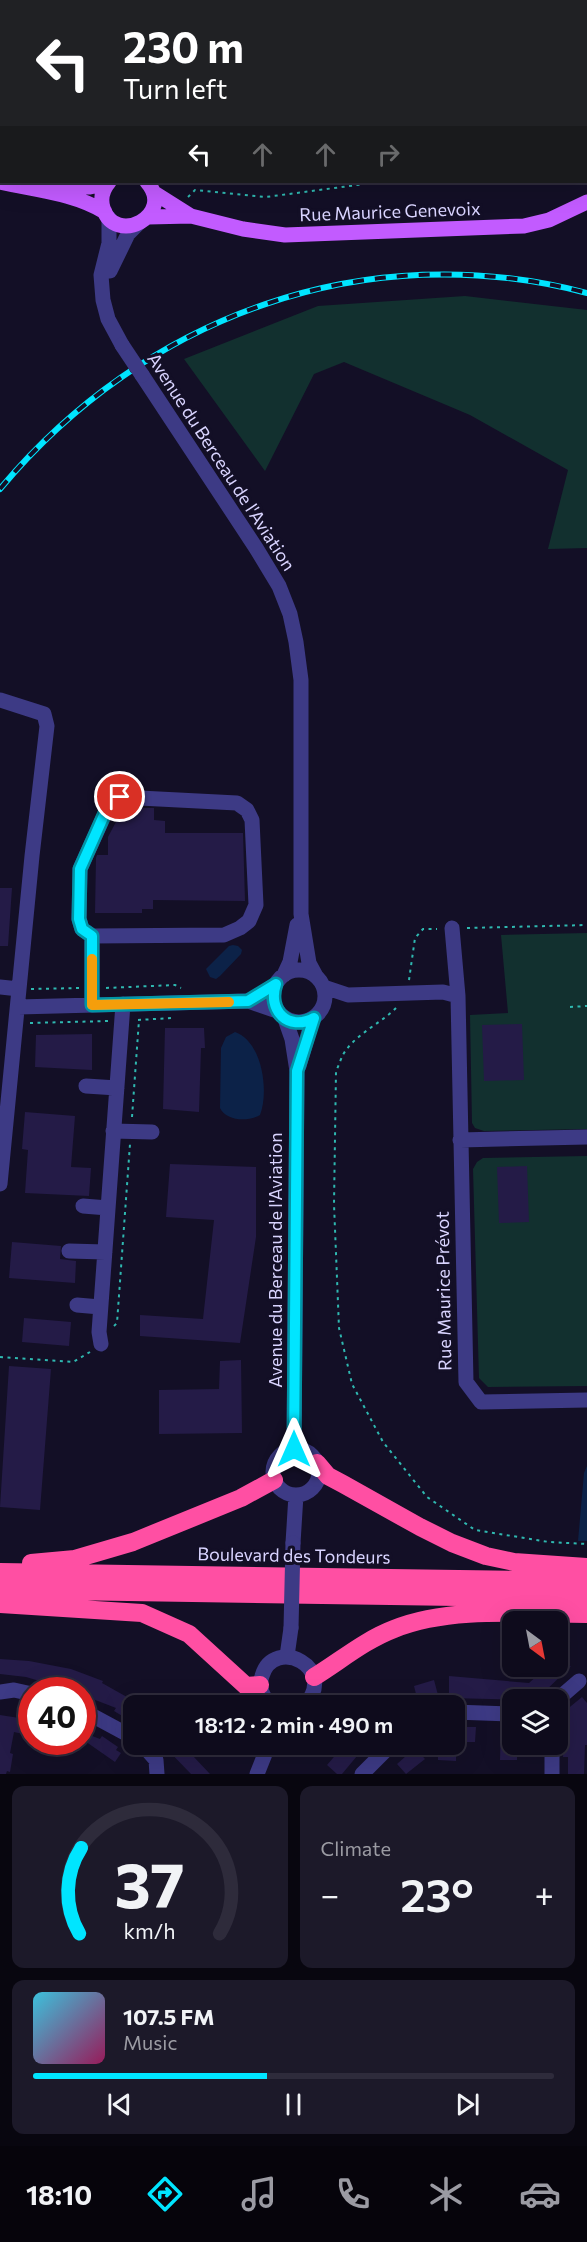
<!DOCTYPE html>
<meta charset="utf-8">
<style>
:root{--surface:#0e0b1c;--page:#1c1929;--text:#f1f3f6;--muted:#9b9ba3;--line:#2e2b3b;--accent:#00e5ff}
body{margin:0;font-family:Commissioner,sans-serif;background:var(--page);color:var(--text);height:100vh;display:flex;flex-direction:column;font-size:22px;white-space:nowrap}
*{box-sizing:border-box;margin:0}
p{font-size:20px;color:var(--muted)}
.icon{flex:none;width:33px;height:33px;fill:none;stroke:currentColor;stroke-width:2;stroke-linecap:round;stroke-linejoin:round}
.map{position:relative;height:1774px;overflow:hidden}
.details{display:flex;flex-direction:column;gap:12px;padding:12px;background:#08060f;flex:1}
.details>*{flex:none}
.top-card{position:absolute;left:0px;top:0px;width:588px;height:183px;box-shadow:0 6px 24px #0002,0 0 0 2px var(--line);background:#202124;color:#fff;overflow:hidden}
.needle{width:39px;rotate:148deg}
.controls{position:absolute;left:502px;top:1611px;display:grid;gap:12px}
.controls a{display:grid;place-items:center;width:66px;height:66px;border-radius:12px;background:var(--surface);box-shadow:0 6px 24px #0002,0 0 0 2px var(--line);font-size:30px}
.speed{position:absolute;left:18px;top:1677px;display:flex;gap:12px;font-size:30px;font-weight:700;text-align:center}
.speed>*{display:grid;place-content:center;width:78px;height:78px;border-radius:50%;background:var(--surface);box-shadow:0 6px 24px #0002,0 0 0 2px var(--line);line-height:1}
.speed .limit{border:9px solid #d22;background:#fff;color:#111}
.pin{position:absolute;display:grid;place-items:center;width:51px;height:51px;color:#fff;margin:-26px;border:3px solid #fff;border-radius:50%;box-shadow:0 2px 6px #0007}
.me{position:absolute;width:66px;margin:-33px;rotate:0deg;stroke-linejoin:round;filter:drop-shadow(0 0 4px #0008)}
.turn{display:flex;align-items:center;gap:21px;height:126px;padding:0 24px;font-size:27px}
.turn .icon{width:78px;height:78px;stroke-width:2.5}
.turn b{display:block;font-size:42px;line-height:51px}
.lanes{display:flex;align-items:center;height:57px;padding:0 24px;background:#0003;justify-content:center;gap:30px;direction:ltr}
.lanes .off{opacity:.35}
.big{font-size:45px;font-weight:600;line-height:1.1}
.details .card{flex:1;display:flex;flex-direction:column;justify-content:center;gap:9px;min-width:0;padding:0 21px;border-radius:12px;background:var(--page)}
.details .dial{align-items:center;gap:0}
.dial svg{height:156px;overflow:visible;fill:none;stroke:var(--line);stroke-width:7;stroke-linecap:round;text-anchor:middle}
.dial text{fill:var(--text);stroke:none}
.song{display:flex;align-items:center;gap:18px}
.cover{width:72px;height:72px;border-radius:9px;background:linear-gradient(135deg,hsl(190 70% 55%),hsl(330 70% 35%))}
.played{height:6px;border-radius:3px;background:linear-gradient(90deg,var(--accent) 45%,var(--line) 45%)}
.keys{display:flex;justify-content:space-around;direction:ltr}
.heat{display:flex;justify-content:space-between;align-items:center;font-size:33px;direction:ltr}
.details .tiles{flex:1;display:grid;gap:12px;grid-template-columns:1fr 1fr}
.card:last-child{grid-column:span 2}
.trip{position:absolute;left:123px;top:1695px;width:342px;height:60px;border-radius:12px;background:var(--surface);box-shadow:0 6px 24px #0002,0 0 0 2px var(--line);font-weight:600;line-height:60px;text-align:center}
.dock{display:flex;height:96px;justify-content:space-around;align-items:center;background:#06040b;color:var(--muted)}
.dock .icon{width:42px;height:42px}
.dock .active{color:var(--accent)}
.dock b{font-size:27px;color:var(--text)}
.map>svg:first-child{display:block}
.green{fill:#12302f}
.water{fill:#0c2248}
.building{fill:#241b47}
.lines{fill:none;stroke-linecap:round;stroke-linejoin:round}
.path{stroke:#2fb8b0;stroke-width:2;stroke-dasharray:3 4.5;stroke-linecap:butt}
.minor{stroke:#3d3a85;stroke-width:15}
.major{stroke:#c25bff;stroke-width:15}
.highway{stroke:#ff4fa3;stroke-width:18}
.rail-casing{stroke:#00e5ff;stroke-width:6}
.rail{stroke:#130f26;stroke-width:4;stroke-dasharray:11;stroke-linecap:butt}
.minor-bridge{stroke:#3d3a85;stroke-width:15}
.route-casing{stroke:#0095a6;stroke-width:15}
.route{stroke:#00e5ff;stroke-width:10}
.slow{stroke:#f59e0b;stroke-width:10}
.labels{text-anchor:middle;stroke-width:6;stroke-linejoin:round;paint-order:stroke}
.street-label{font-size:18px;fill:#d9d4ff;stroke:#130f26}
</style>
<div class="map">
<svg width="587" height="1774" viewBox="0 0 587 1774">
<rect width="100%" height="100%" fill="#130f26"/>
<path class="green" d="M465,296l122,14v238l-39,1 20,-79 -98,-55 -126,-53 -30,12 -49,97 -81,-112 134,-53z
M587,933v196l-103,2 -9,-3 -3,-5 -2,-108 38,-2 -7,-78z
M587,1156v230l-99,1 -9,-9 -6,-209 4,-7 6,-4z"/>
<path class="water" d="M233,945l5,1 4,4 -1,4 -21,22 -4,3 -6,-2 -4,-8 23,-23z
M235,1032c28,10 34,60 25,83 -12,7 -34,6 -40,-7l1,-60 5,-11z
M587,1466v75h-9l6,-68z"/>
<path class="building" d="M131,808h23v12l11,1v12h78l2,68 -92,-1v9h-11v4h-47l1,-55 1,-3h11v-18l9,-17h14z
M0,888h12l-4,58h-8z
M522,1024l2,56 -40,1 -2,-56z
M165,1028h39l1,20h-4l-2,64 -36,-3z
M92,1034v36l-57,-3 1,-32z
M25,1112l50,4 -4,51 20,1 -2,28 -64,-3 3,-43 -6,-1z
M170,1164l86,3v70l-16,106 -100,-7v-21l63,4 11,-99 -48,-3z
M527,1166l2,56 -30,1 -2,-56z
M12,1242l49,4 -1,13 16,2 -1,22 -66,-5z
M24,1318l47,4 -2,24 -47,-4z
M241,1360l1,73 -83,1v-44l60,-1 1,-28z
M9,1366l42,3 -11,141 -40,-3z
M0,1659l29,2 42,8 32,12 -1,2 32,18v22l-20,-12 2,-3 -31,-12 2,-6h-16l-27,-10 -1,2 -17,-5 -26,-3z
M548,1666h23l-35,34 -87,-2v-22l80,7z
M434,1680l4,15 -20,7 -4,-16z
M582,1697l5,6v42h-2l-1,29h-16v-17h-5l2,-46z
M0,1715l32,5v16l-18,-4 -4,21 3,1 -3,18 -3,-1 -1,3h-6z
M464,1727h12l-1,15h-21v-10h10z
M501,1729h12v15h4v16h-17z
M82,1732l18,7 2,-3 16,11 -2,3 5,3 -6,9 -33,-23z
M162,1744h43l-12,12 17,18h-19z
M345,1744h22l-25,30h-5l-10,-9z
M438,1744h18v17l-18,-1z
M415,1748l10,11 -19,15 -9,-10z"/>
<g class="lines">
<path class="path" d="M61,0l15,2
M472,0l1,2
M586,132l1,1
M586,153l1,-1
M188,197l7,-7 71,7 114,-15
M467,928l120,-3
M409,980l6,-42 8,-9h14
M106,988l69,-3 6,3
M31,989l49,-1
M570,1007l17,-1
M396,1008c-16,16 -39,25 -52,45 -3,5 -5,12 -8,18l-2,133 5,124 13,56 31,58 44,55 48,33 74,12 38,2
M138,1020l34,-2
M30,1023l79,-2
M132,1117l7,-97
M114,1326l3,-3 13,-179
M0,1357l73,5 17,-10"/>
<path class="minor" d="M143,2v-2
M109,218v25l-8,32 2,25 5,19 14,26
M110,271l18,-37 10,-10
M142,375l114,173 23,38 11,28 6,28 5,38v234l8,49 7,13
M0,700l44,14 3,12 -15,130 -32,328
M452,928l6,68 8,386 15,20 106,-2
M273 996a26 26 0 1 1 52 0a26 26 0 1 1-52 0Z
M284,975l6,-13 7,-37
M0,987l19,2
M324,987l24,8 95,-3 15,4
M92,1005v-69l132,-1 16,-7 9,-7 7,-16 -4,-85 -5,-10 -10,-7 -117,-6 -11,8 -29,64 -1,50 3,10 10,7
M18,1007l230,-6 29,10
M285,1019l7,20 5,32 -3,378
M299,1066l14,-48
M86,1086l31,2
M113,1131l39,1
M460,1140l127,-3
M83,1206l25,2
M69,1251l36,1
M77,1305l23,2
M101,1344l-2,-12 24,-328
M273 1472a23 23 0 1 1 46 0a23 23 0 1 1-46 0Z
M293,1543l3,-48
M287,1656l4,-28
M0,1692l14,-2 18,4
M557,1700l22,-19
M271,1706c-8,-9 -13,-18 -9,-30 12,-41 78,-8 42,30
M82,1710l52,28
M454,1712l59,2
M142,1744l14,16 1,14
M257,1774l12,-30
M362,1774l30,-30
M552,1774v-30"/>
<path class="major" d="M0,182c35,8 74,11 105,30
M109,182c-6,7 -9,16 -6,26 12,39 73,7 44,-26
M54,187h36l18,-4
M153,192l38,24
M148,217l43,-1 52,13 42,6 239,-9 25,-6 38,-18"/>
<path class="highway" d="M317,1463l11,13 15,8 77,43 32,16 34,13 28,6 73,5
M31,1563l44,-4 58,-17 108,-44 33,-18
M0,1572l587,9
M0,1590l587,9
M0,1604l142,9 47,21 57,52 14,-1
M314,1677c26,-16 51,-37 80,-48 57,-23 132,-15 193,-15"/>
<g class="rail-casing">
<path id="rail" d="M527,0l1,2
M0,13l1,-13
M586,68h1
M586,79h1
M0,489c144,-173 366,-254 587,-196"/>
</g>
<use href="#rail" class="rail"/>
<path class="minor-bridge" d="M122,345l20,30
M291,1628l2,-85"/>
</g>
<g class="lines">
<g class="route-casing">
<path id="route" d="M120,797l-11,7 -29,65 -1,50 3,10 10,7v69l156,-4 28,-17c-9,26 12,48 38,34l-17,53 -3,378"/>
</g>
<use href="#route" class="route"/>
<path class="slow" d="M92,959v46l137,-3"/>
</g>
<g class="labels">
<g class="street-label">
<text transform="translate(390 212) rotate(-2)" y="6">Rue Maurice Genevoix</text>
<text transform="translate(221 462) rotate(57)" y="6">Avenue du Berceau de l'Aviation</text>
<text transform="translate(276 1260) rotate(-90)" y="6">Avenue du Berceau de l'Aviation</text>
<text transform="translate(444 1291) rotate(-91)" y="6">Rue Maurice Prévot</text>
<text transform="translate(294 1556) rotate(1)" y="6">Boulevard des Tondeurs</text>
</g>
</g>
</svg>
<div class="controls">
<a><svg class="needle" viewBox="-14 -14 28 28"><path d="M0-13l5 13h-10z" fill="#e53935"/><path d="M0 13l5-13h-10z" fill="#9b9ba3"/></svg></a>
<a><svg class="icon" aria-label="layers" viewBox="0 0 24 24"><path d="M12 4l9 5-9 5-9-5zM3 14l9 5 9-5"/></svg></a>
</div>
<div class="speed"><div class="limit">40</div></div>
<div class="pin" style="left:120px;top:797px;background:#d93025"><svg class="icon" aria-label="arrive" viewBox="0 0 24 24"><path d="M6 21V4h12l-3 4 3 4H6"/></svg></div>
<svg class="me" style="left:294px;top:1449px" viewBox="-20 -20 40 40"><path d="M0-17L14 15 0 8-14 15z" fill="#00e5ff" stroke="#fff" stroke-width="4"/></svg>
<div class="trip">18:12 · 2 min · 490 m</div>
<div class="top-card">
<div class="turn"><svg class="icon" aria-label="left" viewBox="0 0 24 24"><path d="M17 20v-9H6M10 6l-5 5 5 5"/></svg><div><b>230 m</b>Turn left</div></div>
<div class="lanes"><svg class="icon" aria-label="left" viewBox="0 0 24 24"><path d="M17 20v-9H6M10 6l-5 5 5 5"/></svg><svg class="icon off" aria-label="ahead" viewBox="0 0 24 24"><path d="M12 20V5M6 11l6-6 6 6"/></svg><svg class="icon off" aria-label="ahead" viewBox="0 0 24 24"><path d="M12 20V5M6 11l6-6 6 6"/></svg><svg class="icon off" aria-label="right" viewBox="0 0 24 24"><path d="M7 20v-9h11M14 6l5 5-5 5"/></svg></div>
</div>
</div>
<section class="details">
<div class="tiles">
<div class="card dial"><svg viewBox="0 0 100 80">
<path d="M14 69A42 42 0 1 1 86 69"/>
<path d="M14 69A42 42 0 0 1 15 25" stroke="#00e5ff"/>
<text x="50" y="56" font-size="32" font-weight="700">37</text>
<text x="50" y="72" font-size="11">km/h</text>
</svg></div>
<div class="card"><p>Climate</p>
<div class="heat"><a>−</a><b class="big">23°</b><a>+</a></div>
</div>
<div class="card">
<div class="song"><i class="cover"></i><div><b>107.5 FM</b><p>Music</p></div></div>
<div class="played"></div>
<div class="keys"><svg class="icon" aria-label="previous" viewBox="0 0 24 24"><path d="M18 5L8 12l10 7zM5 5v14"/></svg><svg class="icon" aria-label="pause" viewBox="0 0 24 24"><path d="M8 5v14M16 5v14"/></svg><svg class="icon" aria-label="next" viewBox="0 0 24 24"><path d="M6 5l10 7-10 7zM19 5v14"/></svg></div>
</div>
</div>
</section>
<nav class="dock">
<b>18:10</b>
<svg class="icon active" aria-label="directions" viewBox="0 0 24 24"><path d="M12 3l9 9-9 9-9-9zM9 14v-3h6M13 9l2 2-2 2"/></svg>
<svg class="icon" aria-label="music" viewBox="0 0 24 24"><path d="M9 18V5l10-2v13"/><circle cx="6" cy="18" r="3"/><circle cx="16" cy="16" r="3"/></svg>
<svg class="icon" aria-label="phone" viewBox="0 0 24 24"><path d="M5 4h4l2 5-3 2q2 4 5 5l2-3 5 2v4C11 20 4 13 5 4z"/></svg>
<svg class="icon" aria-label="climate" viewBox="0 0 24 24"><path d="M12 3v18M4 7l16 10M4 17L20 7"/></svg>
<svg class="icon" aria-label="car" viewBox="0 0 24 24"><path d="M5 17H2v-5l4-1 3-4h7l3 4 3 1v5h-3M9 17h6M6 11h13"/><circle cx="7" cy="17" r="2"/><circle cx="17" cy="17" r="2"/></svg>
</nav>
